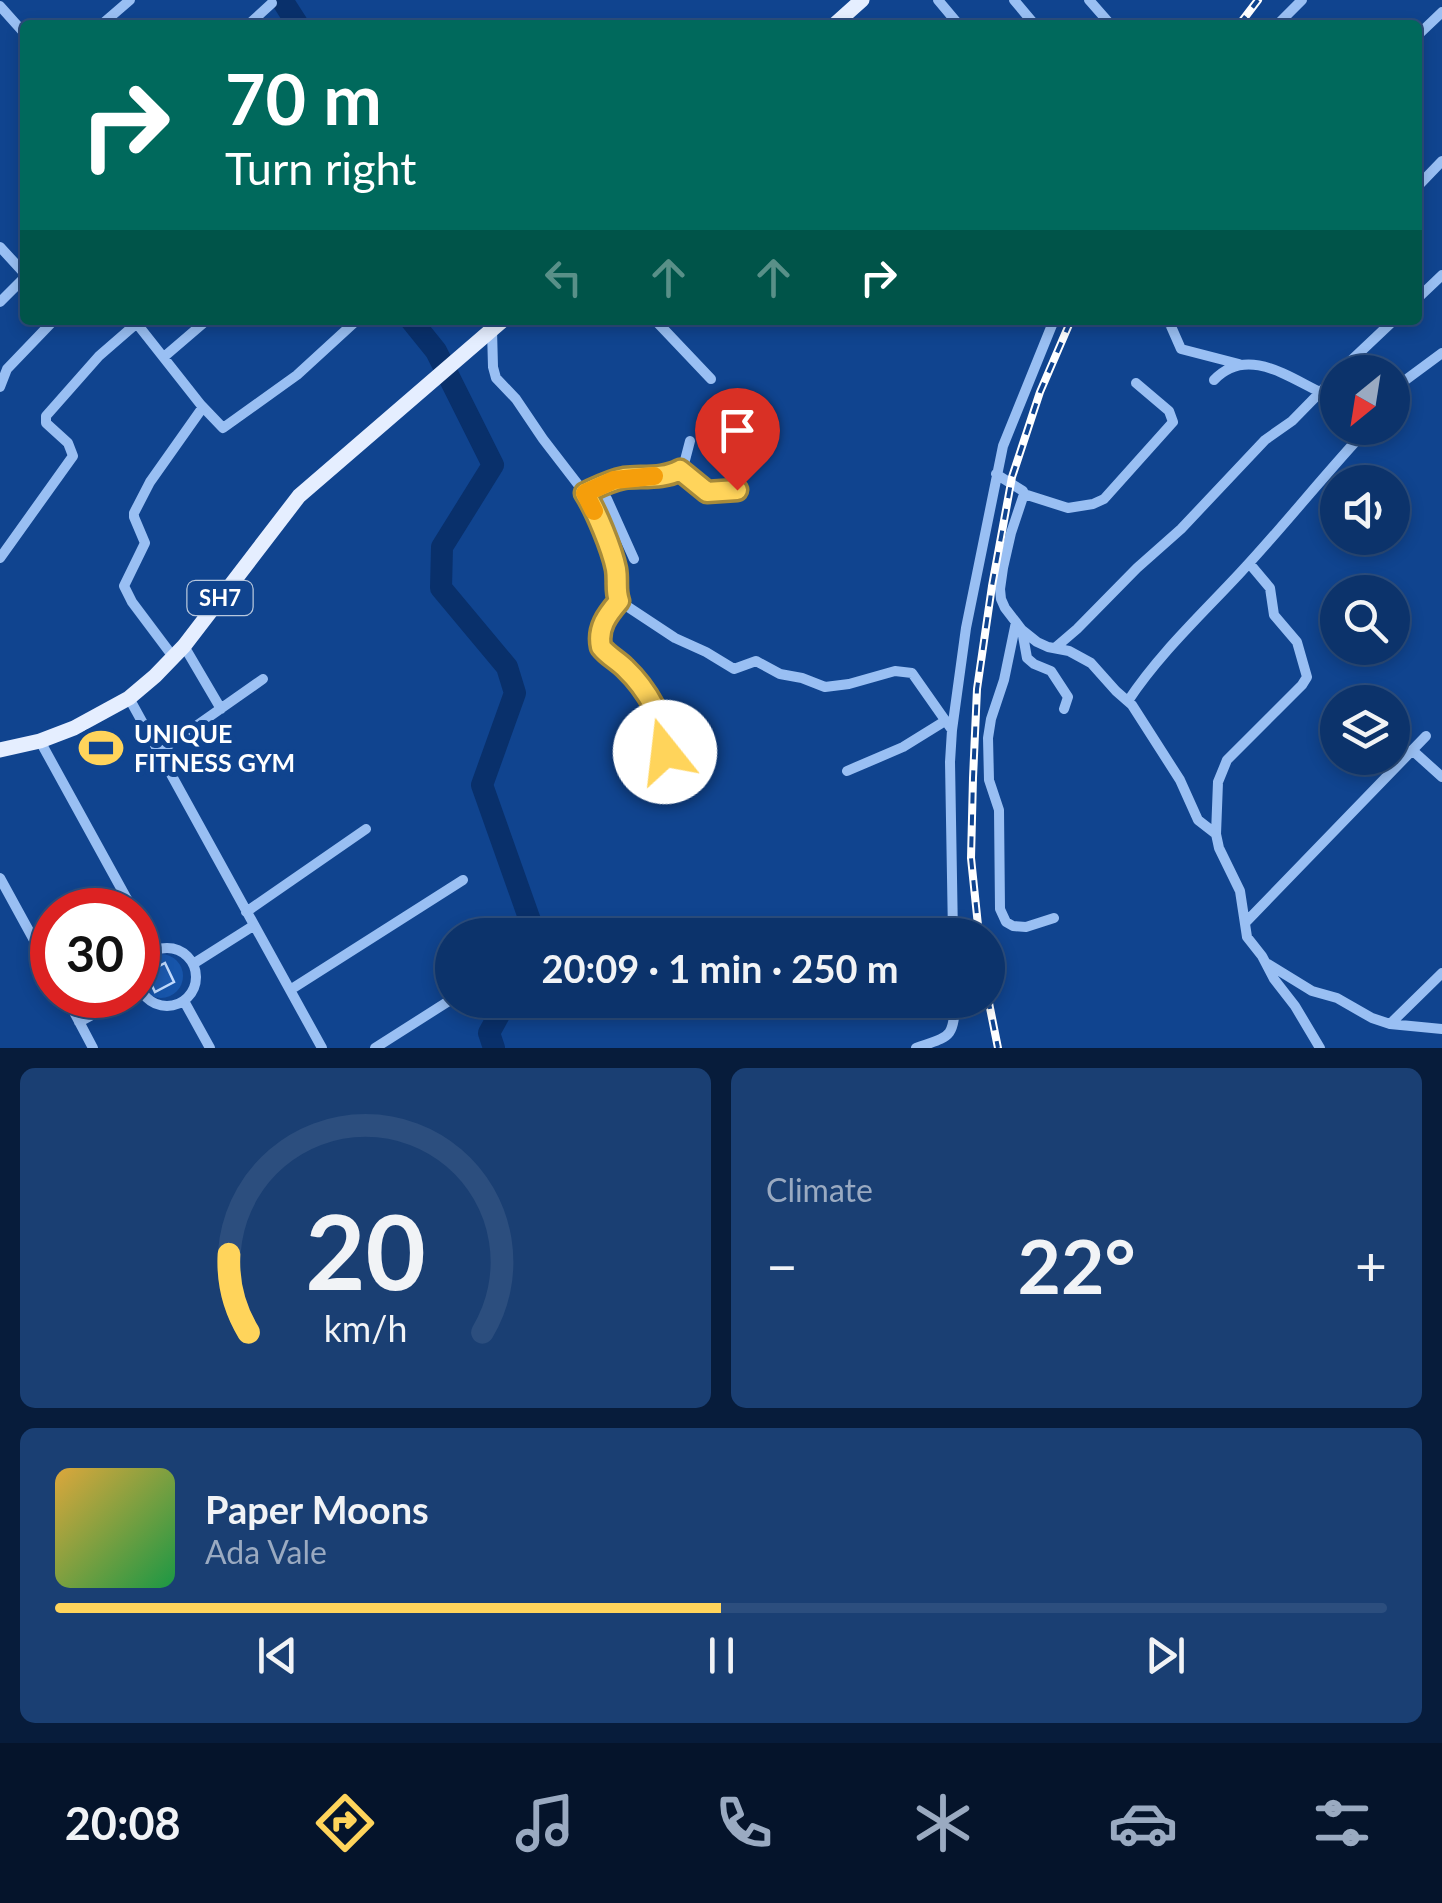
<!DOCTYPE html>
<meta charset="utf-8">
<style>
:root{--surface:#0c336b;--page:#1a3f73;--text:#f1f3f6;--muted:#9aaac1;--line:#2c4e7e;--accent:#ffd45b}
body{margin:0;font-family:Lato,sans-serif;background:var(--page);color:var(--text);height:100vh;display:flex;flex-direction:column;font-size:38px;white-space:nowrap}
*{box-sizing:border-box;margin:0}
p{font-size:32px;color:var(--muted)}
.icon{flex:none;width:55px;height:55px;fill:none;stroke:currentColor;stroke-width:2;stroke-linecap:round;stroke-linejoin:round}
.map{position:relative;height:1048px;overflow:hidden}
.panel{display:flex;flex-direction:column;gap:20px;padding:20px;background:#071c3b;flex:1}
.panel>*{flex:none}
.hud{position:absolute;left:20px;top:20px;width:1402px;height:305px;border-radius:10px;box-shadow:0 5px 15px #0003,0 0 0 2px var(--line);background:#00695c;color:#fff;overflow:hidden}
.needle{width:65px;rotate:210deg}
.tools{position:absolute;left:1320px;top:355px;display:grid;gap:20px}
.tools a{display:grid;place-items:center;width:90px;height:90px;border-radius:50%;background:var(--surface);box-shadow:0 5px 15px #0003,0 0 0 2px var(--line);font-size:50px}
.speed{position:absolute;left:30px;top:888px;display:flex;gap:20px;font-size:50px;font-weight:700;text-align:center}
.speed>*{display:grid;place-content:center;width:130px;height:130px;border-radius:50%;background:var(--surface);box-shadow:0 5px 15px #0003,0 0 0 2px var(--line);line-height:1}
.speed .limit{border:15px solid #d22;background:#fff;color:#111}
.pin{position:absolute;display:grid;place-items:center;width:85px;height:85px;color:#fff;margin:-102px -42px;border-radius:50% 50% 50% 0;rotate:-45deg;box-shadow:0 0 10px #0007}
.pin .icon{rotate:45deg}
.me{position:absolute;width:110px;margin:-55px;rotate:344deg;stroke-linejoin:round;filter:drop-shadow(0 0 8px #0008)}
.turn{display:flex;align-items:center;gap:35px;height:210px;padding:0 40px;font-size:45px}
.turn .icon{width:130px;height:130px;stroke-width:2.5}
.turn b{display:block;font-size:70px;line-height:85px}
.lanes{display:flex;align-items:center;height:95px;padding:0 40px;background:#0003;justify-content:center;gap:50px;direction:ltr}
.lanes .off{opacity:.35}
.big{font-size:75px;font-weight:700;line-height:1.1}
.panel .card{flex:1;display:flex;flex-direction:column;justify-content:center;gap:15px;min-width:0;padding:0 35px;border-radius:15px;background:var(--page)}
.panel .dial{align-items:center;gap:0}
.dial svg{height:260px;overflow:visible;fill:none;stroke:var(--line);stroke-width:7;stroke-linecap:round;text-anchor:middle}
.dial text{fill:var(--text);stroke:none}
.song{display:flex;align-items:center;gap:30px}
.cover{width:120px;height:120px;border-radius:15px;background:linear-gradient(135deg,hsl(40 70% 55%),hsl(140 70% 35%))}
.played{height:10px;border-radius:5px;background:linear-gradient(90deg,var(--accent) 50%,var(--line) 50%)}
.keys{display:flex;justify-content:space-around;direction:ltr}
.heat{display:flex;justify-content:space-between;align-items:center;font-size:55px;direction:ltr}
.panel .tiles{flex:1;display:grid;gap:20px;grid-template-columns:1fr 1fr}
.card:last-child{grid-column:span 2}
.trip{position:absolute;left:435px;top:918px;width:570px;height:100px;border-radius:50px;background:var(--surface);box-shadow:0 5px 15px #0003,0 0 0 2px var(--line);font-weight:700;line-height:100px;text-align:center}
.tabs{display:flex;height:160px;justify-content:space-around;align-items:center;background:#05142b;color:var(--muted)}
.tabs .icon{width:70px;height:70px}
.tabs .current{color:var(--accent)}
.tabs b{font-size:45px;color:var(--text)}
.map>svg:first-child{display:block}
.green{fill:#1755aa}
.lines{fill:none;stroke-linecap:round;stroke-linejoin:round}
.river{stroke:#09306b;stroke-width:22}
.building{fill:#1d5aaf;stroke:#c1dafd;stroke-width:2.5}
.street{stroke:#99bff3;stroke-width:10}
.primary{stroke:#e5eeff;stroke-width:15}
.rail-casing{stroke:#fff;stroke-width:8}
.rail{stroke:#10448f;stroke-width:4;stroke-dasharray:11;stroke-linecap:butt}
.route-casing{stroke:#a68a3b;stroke-width:25}
.route{stroke:#ffd45b;stroke-width:18}
.slow{stroke:#f59e0b;stroke-width:18}
.labels{text-anchor:middle;stroke-width:10;stroke-linejoin:round;paint-order:stroke}
.shield{fill:#10448f;stroke:#b7c7dd;stroke-width:2.5}
.shield-label{font-size:22px;font-weight:bold;fill:#fff}
.poi-label{font-size:25px;font-weight:bold;fill:#fff;stroke:#10448f;text-anchor:start}
</style>
<div class="map">
<svg width="1442" height="1048" viewBox="0 0 1442 1048">
<rect width="100%" height="100%" fill="#10448f"/>
<path class="green" d="M139 976a22 22 0 1 1 44 0a22 22 0 1 1-44 0Z"/>
<g class="lines">
<path class="river" d="M282,0l16,25
M411,320l25,31 57,114 -51,82 -1,41 66,79 8,26 -33,92 51,144 -2,6
M494,1048l-5,-15 18,-33"/>
</g>
<path class="building" d="M165,963l9,19 -19,10 -9,-19z"/>
<g class="lines">
<path class="street" d="M938,0l21,25
M1014,0l21,25
M1089,0l22,25
M0,6l25,28
M101,25l29,-25
M248,25l24,-22
M1277,25l25,-25
M1418,35l24,-23
M1418,186l24,-25
M0,247l25,27
M1418,298l24,-23
M0,302l25,-25
M134,320l67,85 22,23 74,-53 60,-55
M655,320l56,59
M1165,320l5,4 11,25 58,15
M492,330l1,37 3,11 20,21 27,40 47,61 22,55 5,22 -1,15 3,9 56,37 31,14 28,17 22,-8 24,13 22,4 23,9 24,-3 46,-13 17,2 40,57
M165,356l42,-36
M1339,372l55,-52
M1214,380c32,-34 73,-4 106,12
M0,387l7,-18 47,-49
M1392,390l50,-37
M680,470l27,22 30,-2
M996,474l27,17 1,3 -13,39 -8,35 -3,21 1,10 4,9 17,22 15,12 11,5 21,4 22,12 25,28 16,14 48,75 18,40 18,14 3,14 21,43 7,46 15,19 12,23 21,27 25,42
M595,488l12,11 27,60
M585,493l29,-13 63,-7 7,-9 6,-23
M1024,494l44,14 25,-4 11,-5 69,-77 -4,-11 -33,-28
M0,558l73,-102 -5,-13 -22,-20v-7l53,-60 38,-33
M619,601c-9,11 -23,26 -20,42 3,10 15,15 22,22 18,15 47,58 45,82 -1,10 -8,20 -13,29
M1016,622l-12,58 -13,39 -3,19 1,42 10,30 1,99 6,13 7,4 13,1 28,-9
M1022,630l5,28 7,6 17,7 17,26 -4,12
M184,646l37,63
M1056,647l21,-18 60,-61 44,-39 84,-89 27,-19 46,-47
M174,658l-42,-56 -8,-16 21,-43 -11,-26v-4l16,-31 53,-75
M129,698l193,350
M1128,701c31,-47 73,-86 112,-128 44,-47 84,-98 128,-145
M40,741l93,169
M1412,750l30,27
M159,752l104,-73
M847,771l56,-24 42,-26
M1216,834l2,-52 9,-22 75,-75 5,-8 -10,-35 -23,-27 -4,-27 -21,-25
M0,878l52,95
M246,912l120,-83
M138,919l16,31
M1245,923l181,-187
M953,935l-3,-173 2,-32 14,-102 37,-182 51,-126
M138 977a29 29 0 1 1 58 0a29 29 0 1 1-58 0Z
M193,964l60,-38
M1268,964l44,27 25,7 35,20 18,6 52,5
M290,990l173,-110
M65,995l28,53
M184,1001l26,47
M79,1022l50,-27
M1390,1024l52,-51
M375,1048l77,-49
M916,1048c34,-12 38,-9 39,-48"/>
<path class="primary" d="M834,25l28,-25
M0,750l40,-9 34,-13 55,-30 26,-22 29,-30 115,-150 204,-176"/>
<g class="rail-casing">
<path id="rail" d="M1239,25l19,-25
M979,935l-8,-77 2,-80 4,-89 15,-103 20,-109 28,-85 31,-72
M988,998l10,50"/>
</g>
<use href="#rail" class="rail"/>
</g>
<g class="lines">
<g class="route-casing">
<path id="route" d="M665,752c4,-28 -20,-65 -40,-84 -8,-8 -17,-12 -24,-21 -4,-19 6,-32 18,-46 -4,-11 -1,-20 -3,-32 -4,-20 -20,-59 -31,-76 13,-6 24,-12 39,-15 18,-2 40,1 56,-8l27,22 30,-2"/>
</g>
<use href="#route" class="route"/>
<path class="slow" d="M594,511l-9,-18 29,-13 40,-4"/>
</g>
<defs>
<g id="stadium-bare" transform="scale(3.45)"><path d="M0-5a6.5 5 0 1 0 0 10a6.5 5 0 1 0 0-10ZM-3.5-1.8h7v3.6h-7Z" fill="#ffd45b" stroke="#10448f" stroke-width="2.5" paint-order="stroke"/></g>
</defs>
<g fill-rule="evenodd">
<use href="#stadium-bare" x="101" y="748"/>
</g>
<g class="labels">
<rect class="shield" x="187.5" y="581" width="65" height="34" rx="8"/>
<g class="shield-label">
<text x="220" y="606">SH7</text>
</g>
<g class="poi-label">
<text x="134" y="743">UNIQUE<tspan x="134" dy="29">FITNESS GYM</tspan></text>
</g>
</g>
</svg>
<div class="tools">
<a><svg class="needle" viewBox="-14 -14 28 28"><path d="M0-13l5 13h-10z" fill="#e53935"/><path d="M0 13l5-13h-10z" fill="#9aaac1"/></svg></a>
<a><svg class="icon" aria-label="sound" viewBox="0 0 24 24"><path d="M4 9h4l5-4v14l-5-4H4zM17 9q2 3 0 6"/></svg></a>
<a><svg class="icon" aria-label="search" viewBox="0 0 24 24"><circle cx="10" cy="10" r="6"/><path d="M15 15l6 6"/></svg></a>
<a><svg class="icon" aria-label="layers" viewBox="0 0 24 24"><path d="M12 4l9 5-9 5-9-5zM3 14l9 5 9-5"/></svg></a>
</div>
<div class="speed"><div class="limit">30</div></div>
<div class="pin" style="left:737px;top:490px;background:#d93025"><svg class="icon" aria-label="arrive" viewBox="0 0 24 24"><path d="M6 21V4h12l-3 4 3 4H6"/></svg></div>
<svg class="me" style="left:665px;top:752px" viewBox="-20 -20 40 40"><circle r="19" fill="#fff"/><path d="M0-13L10 11 0 6-10 11z" fill="#ffd45b"/></svg>
<div class="trip">20:09 · 1 min · 250 m</div>
<div class="hud">
<div class="turn"><svg class="icon" aria-label="right" viewBox="0 0 24 24"><path d="M7 20v-9h11M14 6l5 5-5 5"/></svg><div><b>70 m</b>Turn right</div></div>
<div class="lanes"><svg class="icon off" aria-label="left" viewBox="0 0 24 24"><path d="M17 20v-9H6M10 6l-5 5 5 5"/></svg><svg class="icon off" aria-label="ahead" viewBox="0 0 24 24"><path d="M12 20V5M6 11l6-6 6 6"/></svg><svg class="icon off" aria-label="ahead" viewBox="0 0 24 24"><path d="M12 20V5M6 11l6-6 6 6"/></svg><svg class="icon" aria-label="right" viewBox="0 0 24 24"><path d="M7 20v-9h11M14 6l5 5-5 5"/></svg></div>
</div>
</div>
<section class="panel">
<div class="tiles">
<div class="card dial"><svg viewBox="0 0 100 80">
<path d="M14 69A42 42 0 1 1 86 69"/>
<path d="M14 69A42 42 0 0 1 8 45" stroke="#ffd45b"/>
<text x="50" y="56" font-size="32" font-weight="700">20</text>
<text x="50" y="72" font-size="11">km/h</text>
</svg></div>
<div class="card"><p>Climate</p>
<div class="heat"><a>−</a><b class="big">22°</b><a>+</a></div>
</div>
<div class="card">
<div class="song"><i class="cover"></i><div><b>Paper Moons</b><p>Ada Vale</p></div></div>
<div class="played"></div>
<div class="keys"><svg class="icon" aria-label="previous" viewBox="0 0 24 24"><path d="M18 5L8 12l10 7zM5 5v14"/></svg><svg class="icon" aria-label="pause" viewBox="0 0 24 24"><path d="M8 5v14M16 5v14"/></svg><svg class="icon" aria-label="next" viewBox="0 0 24 24"><path d="M6 5l10 7-10 7zM19 5v14"/></svg></div>
</div>
</div>
</section>
<nav class="tabs">
<b>20:08</b>
<svg class="icon current" aria-label="directions" viewBox="0 0 24 24"><path d="M12 3l9 9-9 9-9-9zM9 14v-3h6M13 9l2 2-2 2"/></svg>
<svg class="icon" aria-label="music" viewBox="0 0 24 24"><path d="M9 18V5l10-2v13"/><circle cx="6" cy="18" r="3"/><circle cx="16" cy="16" r="3"/></svg>
<svg class="icon" aria-label="phone" viewBox="0 0 24 24"><path d="M5 4h4l2 5-3 2q2 4 5 5l2-3 5 2v4C11 20 4 13 5 4z"/></svg>
<svg class="icon" aria-label="climate" viewBox="0 0 24 24"><path d="M12 3v18M4 7l16 10M4 17L20 7"/></svg>
<svg class="icon" aria-label="car" viewBox="0 0 24 24"><path d="M5 17H2v-5l4-1 3-4h7l3 4 3 1v5h-3M9 17h6M6 11h13"/><circle cx="7" cy="17" r="2"/><circle cx="17" cy="17" r="2"/></svg>
<svg class="icon" aria-label="filters" viewBox="0 0 24 24"><path d="M4 7h16M4 17h16"/><circle cx="9" cy="7" r="2"/><circle cx="15" cy="17" r="2"/></svg>
</nav>
